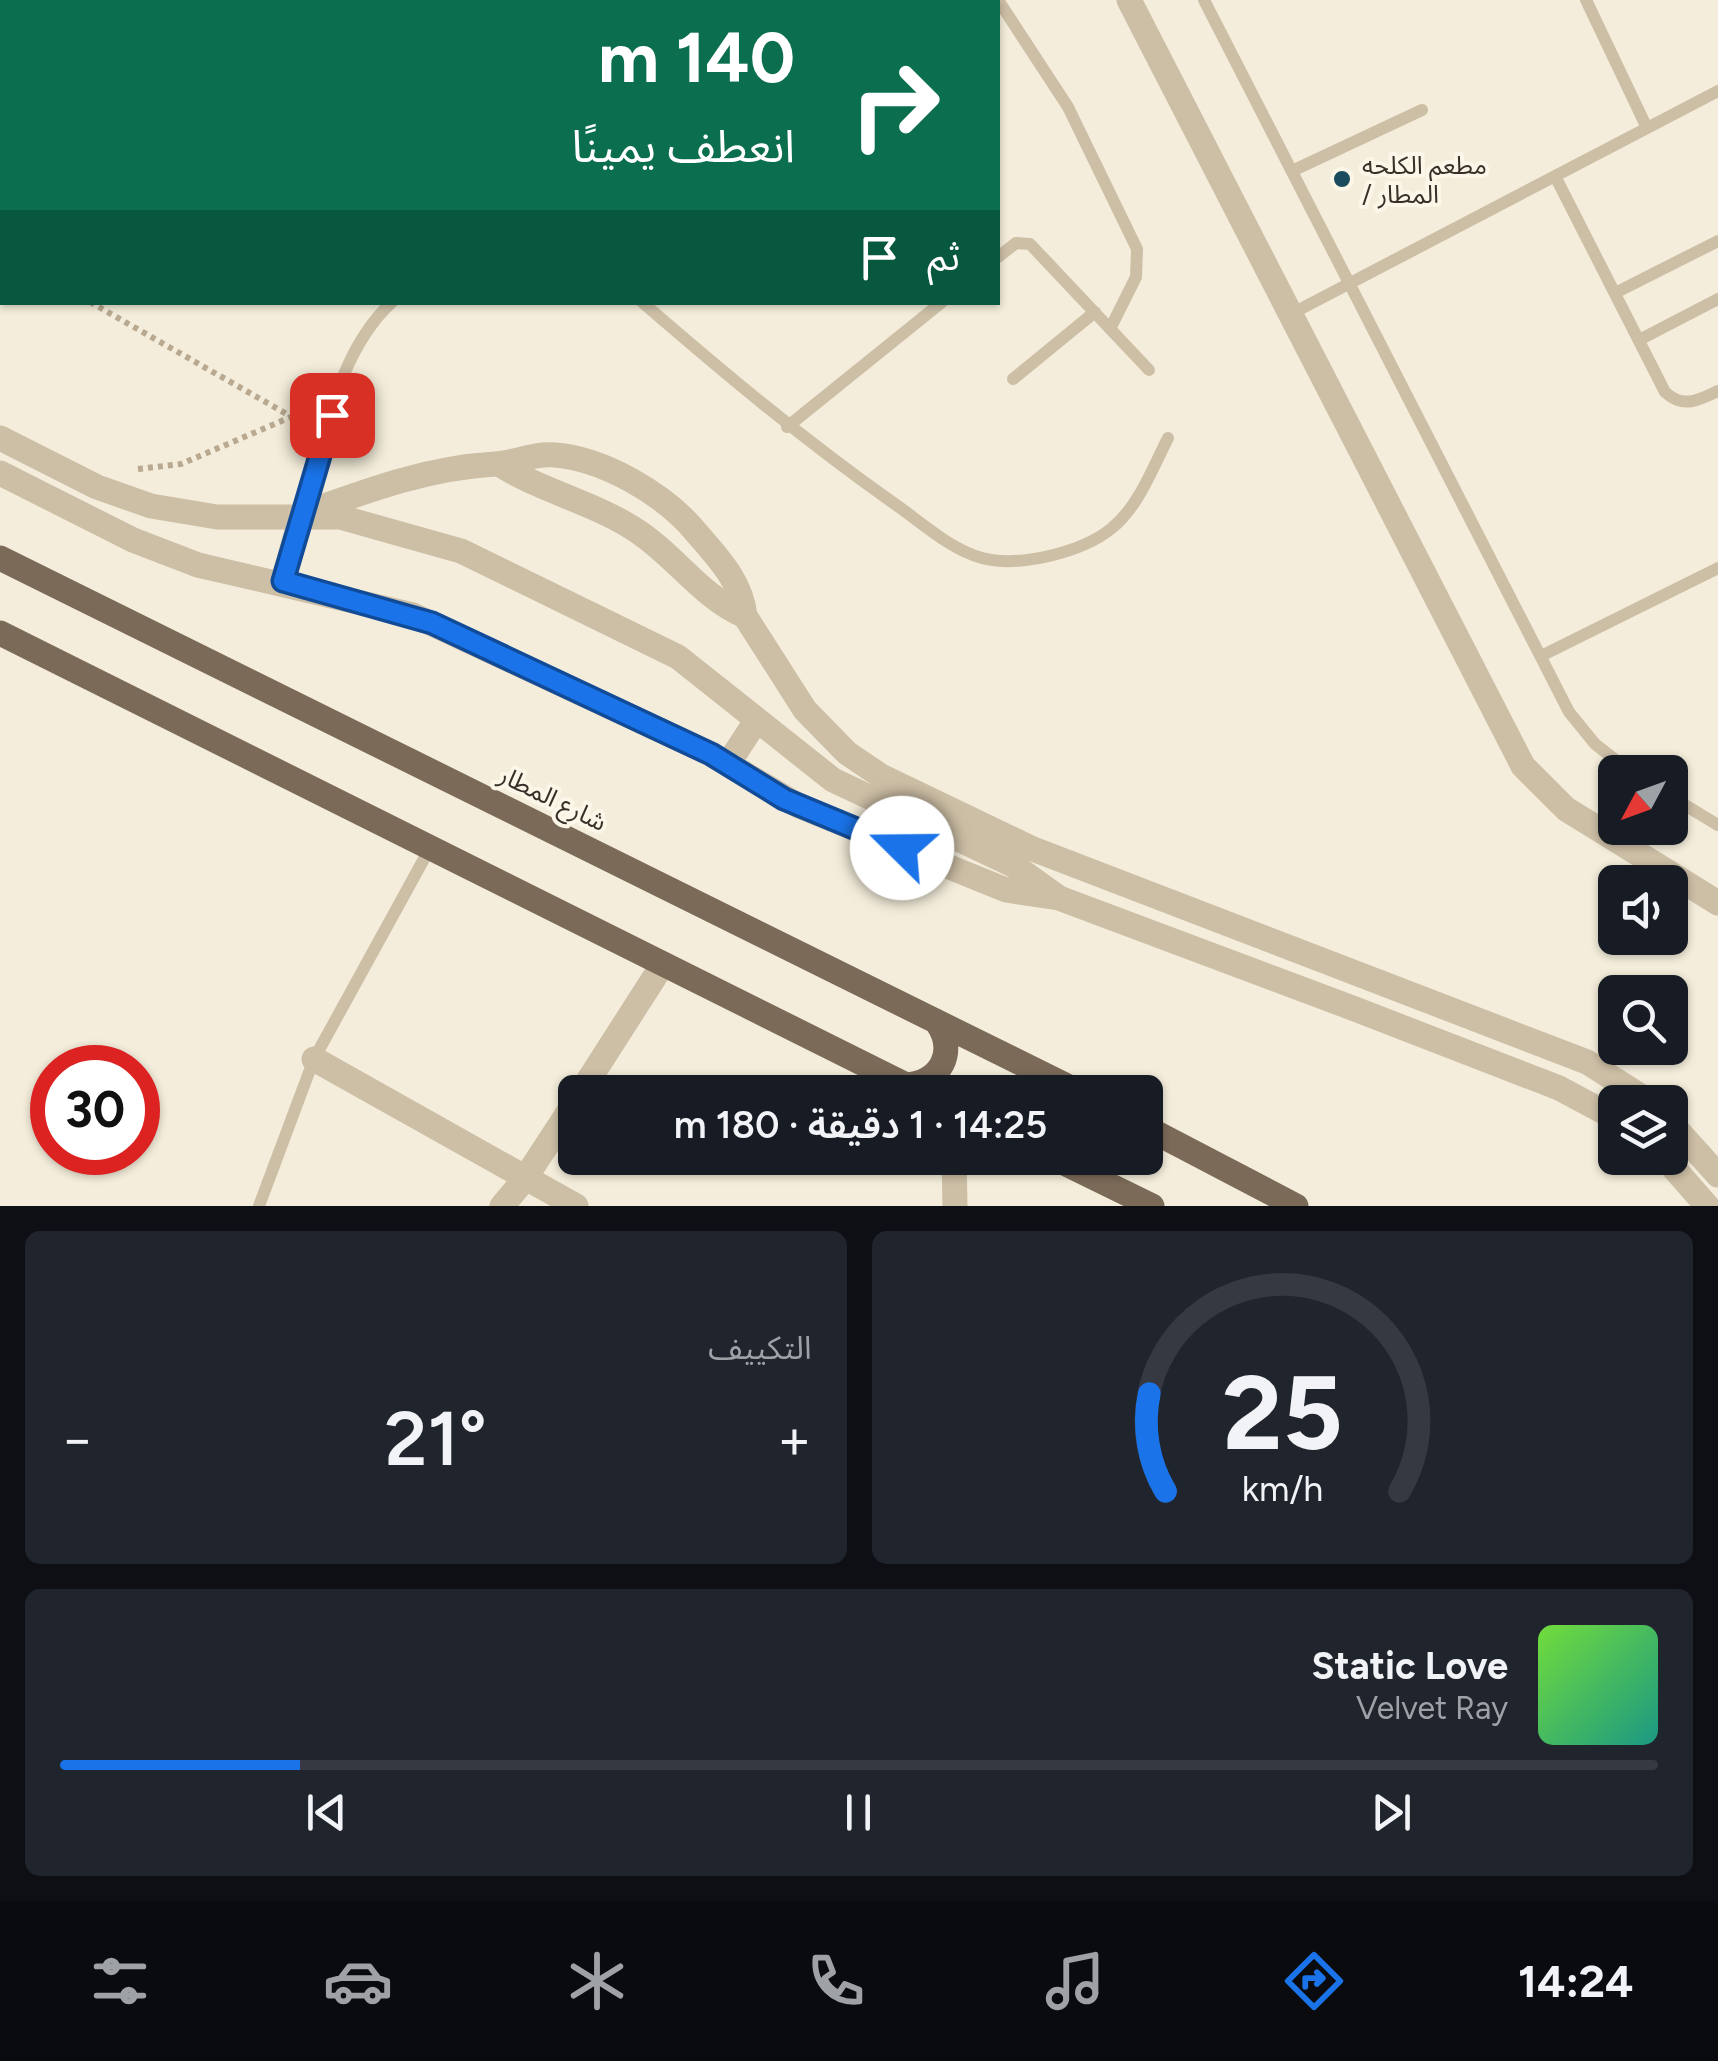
<!DOCTYPE html>
<html lang="ar">
<meta charset="utf-8">
<style>
:root{--surface:#171b24;--page:#20242c;--text:#f1f3f6;--muted:#9ea1a6;--line:#363941;--accent:#1a73e8}
body{margin:0;font-family:Figtree,"Noto Sans Arabic",sans-serif;background:var(--page);color:var(--text);direction:rtl;height:100vh;display:flex;flex-direction:column;font-size:38px;white-space:nowrap}
*{box-sizing:border-box;margin:0}
p{font-size:32px;color:var(--muted)}
.icon{flex:none;width:55px;height:55px;fill:none;stroke:currentColor;stroke-width:2;stroke-linecap:round;stroke-linejoin:round}
.map{position:relative;height:1206px;overflow:hidden;direction:ltr}
.drawer{display:flex;flex-direction:column;gap:25px;padding:25px;background:#0d0f14;flex:1}
.drawer>*{flex:none}
.guide{position:absolute;left:0px;top:0px;width:1000px;height:305px;box-shadow:0 2px 8px #0004;direction:rtl;background:#0b6e4f;color:#fff;overflow:hidden}
.needle{width:65px;rotate:229deg}
.tools{position:absolute;left:1598px;top:755px;display:grid;gap:20px}
.tools a{display:grid;place-items:center;width:90px;height:90px;border-radius:15px;background:var(--surface);box-shadow:0 2px 8px #0004;font-size:50px}
.speed{position:absolute;left:30px;top:1045px;display:flex;gap:20px;font-size:50px;font-weight:700;text-align:center}
.speed>*{display:grid;place-content:center;width:130px;height:130px;border-radius:50%;background:var(--surface);box-shadow:0 2px 8px #0004;line-height:1}
.speed .limit{border:15px solid #d22;background:#fff;color:#111}
.pin{position:absolute;display:grid;place-items:center;width:85px;height:85px;color:#fff;margin:-42px;border-radius:20px;box-shadow:0 5px 15px #0006}
.me{position:absolute;width:110px;margin:-55px;rotate:292deg;stroke-linejoin:round;filter:drop-shadow(0 0 8px #0008)}
.turn{display:flex;align-items:center;gap:35px;height:210px;padding:0 40px;font-size:45px}
.turn .icon{width:130px;height:130px;stroke-width:2.5}
.turn b{display:block;font-size:70px;line-height:85px}
.then{display:flex;align-items:center;height:95px;padding:0 40px;background:#0003;gap:20px;font-size:38px}
.big{font-size:75px;font-weight:600;line-height:1.1}
.drawer .card{flex:1;display:flex;flex-direction:column;justify-content:center;gap:15px;min-width:0;padding:0 35px;border-radius:15px;background:var(--page)}
.drawer .dial{align-items:center;gap:0}
.dial svg{height:260px;overflow:visible;fill:none;stroke:var(--line);stroke-width:7;stroke-linecap:round;text-anchor:middle}
.dial text{fill:var(--text);stroke:none}
.song{display:flex;align-items:center;gap:30px}
.cover{width:120px;height:120px;border-radius:15px;background:linear-gradient(135deg,hsl(100 70% 55%),hsl(170 70% 35%))}
.played{height:10px;border-radius:5px;background:linear-gradient(90deg,var(--accent) 15%,var(--line) 15%)}
.keys{display:flex;justify-content:space-around;direction:ltr}
.heat{display:flex;justify-content:space-between;align-items:center;font-size:55px;direction:ltr}
.drawer .tiles{flex:1;display:grid;gap:25px;grid-template-columns:1fr 1fr}
.card:last-child{grid-column:span 2}
.trip{position:absolute;left:558px;top:1075px;width:605px;height:100px;border-radius:15px;background:var(--surface);box-shadow:0 2px 8px #0004;font-weight:600;line-height:100px;text-align:center;direction:rtl}
.dock{display:flex;height:160px;justify-content:space-around;align-items:center;background:#090b0e;color:var(--muted)}
.dock .icon{width:70px;height:70px}
.dock .current{color:var(--accent)}
.dock b{font-size:45px;color:var(--text)}
.map>svg:first-child{display:block}
.lines{fill:none;stroke-linecap:round;stroke-linejoin:round}
.path{stroke:#b8a990;stroke-width:6;stroke-dasharray:5 5;stroke-linecap:butt}
.service{stroke:#cdbfa6;stroke-width:12}
.minor{stroke:#cdbfa6;stroke-width:25}
.primary{stroke:#7b6a58;stroke-width:25}
.route-casing{stroke:#114b97;stroke-width:25}
.route{stroke:#1a73e8;stroke-width:18}
.poi-dot{fill:#1a4c5d;stroke:#fbf6e8;stroke-width:4}
.labels{text-anchor:middle;stroke-width:8;stroke-linejoin:round;paint-order:stroke}
.poi-label{font-size:25px;fill:#383028;stroke:#fbf6e8;text-anchor:start}
.street-label{font-size:25px;fill:#383028;stroke:#fbf6e8}
</style>
<div class="map">
<svg width="1718" height="1206" viewBox="0 0 1718 1206">
<rect width="100%" height="100%" fill="#f4eddb"/>
<g class="lines">
<path class="path" d="M0,249l2,-1
M0,255l2,14
M0,280l2,-5
M90,302l216,123
M138,469l43,-5 110,-47"/>
<path class="service" d="M442,0l1,2
M702,0l2,2
M998,0l70,107 69,142 -1,28 -26,52
M1204,0l365,712 26,32 36,28
M1586,0l61,128
M1292,171l130,-61
M1555,176l110,216c18,17 34,8 53,-1
M998,257l18,-14 14,1 119,126
M1615,293l103,-52
M642,302c81,70 162,138 250,200 28,19 57,47 90,56 37,10 101,-6 130,-30 27,-22 41,-61 56,-90
M1289,315l429,-224
M1639,340l79,-41
M1013,379l82,-67
M787,427l155,-125
M302,512c22,-69 34,-159 90,-210
M1541,656l177,-88
M1670,796l48,29
M259,1206l55,-147 116,-211"/>
<path class="minor" d="M1129,0l394,766 43,43 152,94
M0,438l97,49 54,19 66,11h123l121,34 217,106 155,123 180,85 46,33
M499,464c42,27 93,38 135,65 40,25 67,68 111,87
M0,473l133,67 65,25 215,50 298,139 88,52 207,84 53,8 296,111 204,79 56,30
M283,581l19,-67c64,-23 124,-46 193,-50 20,-1 38,-11 60,-9 49,4 109,39 140,76 22,26 46,49 50,85l60,94 42,43 34,23 152,73 554,213 63,40
M728,764l28,-43
M314,1059l262,147
M581,1092l82,-128
M1670,1122l48,53
M954,1158l1,48
M1665,1158l42,48
M502,1206l22,-26 51,-78"/>
<path class="primary" d="M0,558l1079,534
M0,633l920,459
M904,1085c37,-1 54,-34 32,-64
M1145,1127l151,79
M1054,1158l98,48"/>
</g>
<g class="lines">
<g class="route-casing">
<path id="route" d="M332,415l-49,166 149,42 279,131 73,45 118,49"/>
</g>
<use href="#route" class="route"/>
</g>
<circle class="poi-dot" cx="1342" cy="179" r="10"/>
<g class="labels">
<g class="poi-label">
<text x="1362" y="174">مطعم الكلحه<tspan x="1362" dy="29">/ المطار</tspan></text>
</g>
<g class="street-label">
<text transform="translate(553 798) rotate(26)" y="9">شارع المطار</text>
</g>
</g>
</svg>
<div class="tools">
<a><svg class="needle" viewBox="-14 -14 28 28"><path d="M0-13l5 13h-10z" fill="#e53935"/><path d="M0 13l5-13h-10z" fill="#9ea1a6"/></svg></a>
<a><svg class="icon" aria-label="sound" viewBox="0 0 24 24"><path d="M4 9h4l5-4v14l-5-4H4zM17 9q2 3 0 6"/></svg></a>
<a><svg class="icon" aria-label="search" viewBox="0 0 24 24"><circle cx="10" cy="10" r="6"/><path d="M15 15l6 6"/></svg></a>
<a><svg class="icon" aria-label="layers" viewBox="0 0 24 24"><path d="M12 4l9 5-9 5-9-5zM3 14l9 5 9-5"/></svg></a>
</div>
<div class="speed"><div class="limit">30</div></div>
<div class="pin" style="left:332px;top:415px;background:#d93025"><svg class="icon" aria-label="arrive" viewBox="0 0 24 24"><path d="M6 21V4h12l-3 4 3 4H6"/></svg></div>
<svg class="me" style="left:902px;top:848px" viewBox="-20 -20 40 40"><circle r="19" fill="#fff"/><path d="M0-13L10 11 0 6-10 11z" fill="#1a73e8"/></svg>
<div class="trip">14:25 · 1 دقيقة · 180 m</div>
<div class="guide">
<div class="turn"><svg class="icon" aria-label="right" viewBox="0 0 24 24"><path d="M7 20v-9h11M14 6l5 5-5 5"/></svg><div><b>140 m</b>انعطف يمينًا</div></div>
<div class="then">ثم<svg class="icon" aria-label="arrive" viewBox="0 0 24 24"><path d="M6 21V4h12l-3 4 3 4H6"/></svg></div>
</div>
</div>
<section class="drawer">
<div class="tiles">
<div class="card dial"><svg viewBox="0 0 100 80">
<path d="M14 69A42 42 0 1 1 86 69"/>
<path d="M14 69A42 42 0 0 1 9 39" stroke="#1a73e8"/>
<text x="50" y="56" font-size="32" font-weight="700">25</text>
<text x="50" y="72" font-size="11">km/h</text>
</svg></div>
<div class="card"><p>التكييف</p>
<div class="heat"><a>−</a><b class="big">21°</b><a>+</a></div>
</div>
<div class="card">
<div class="song"><i class="cover"></i><div><b>Static Love</b><p>Velvet Ray</p></div></div>
<div class="played"></div>
<div class="keys"><svg class="icon" aria-label="previous" viewBox="0 0 24 24"><path d="M18 5L8 12l10 7zM5 5v14"/></svg><svg class="icon" aria-label="pause" viewBox="0 0 24 24"><path d="M8 5v14M16 5v14"/></svg><svg class="icon" aria-label="next" viewBox="0 0 24 24"><path d="M6 5l10 7-10 7zM19 5v14"/></svg></div>
</div>
</div>
</section>
<nav class="dock">
<b>14:24</b>
<svg class="icon current" aria-label="directions" viewBox="0 0 24 24"><path d="M12 3l9 9-9 9-9-9zM9 14v-3h6M13 9l2 2-2 2"/></svg>
<svg class="icon" aria-label="music" viewBox="0 0 24 24"><path d="M9 18V5l10-2v13"/><circle cx="6" cy="18" r="3"/><circle cx="16" cy="16" r="3"/></svg>
<svg class="icon" aria-label="phone" viewBox="0 0 24 24"><path d="M5 4h4l2 5-3 2q2 4 5 5l2-3 5 2v4C11 20 4 13 5 4z"/></svg>
<svg class="icon" aria-label="climate" viewBox="0 0 24 24"><path d="M12 3v18M4 7l16 10M4 17L20 7"/></svg>
<svg class="icon" aria-label="car" viewBox="0 0 24 24"><path d="M5 17H2v-5l4-1 3-4h7l3 4 3 1v5h-3M9 17h6M6 11h13"/><circle cx="7" cy="17" r="2"/><circle cx="17" cy="17" r="2"/></svg>
<svg class="icon" aria-label="filters" viewBox="0 0 24 24"><path d="M4 7h16M4 17h16"/><circle cx="9" cy="7" r="2"/><circle cx="15" cy="17" r="2"/></svg>
</nav>
